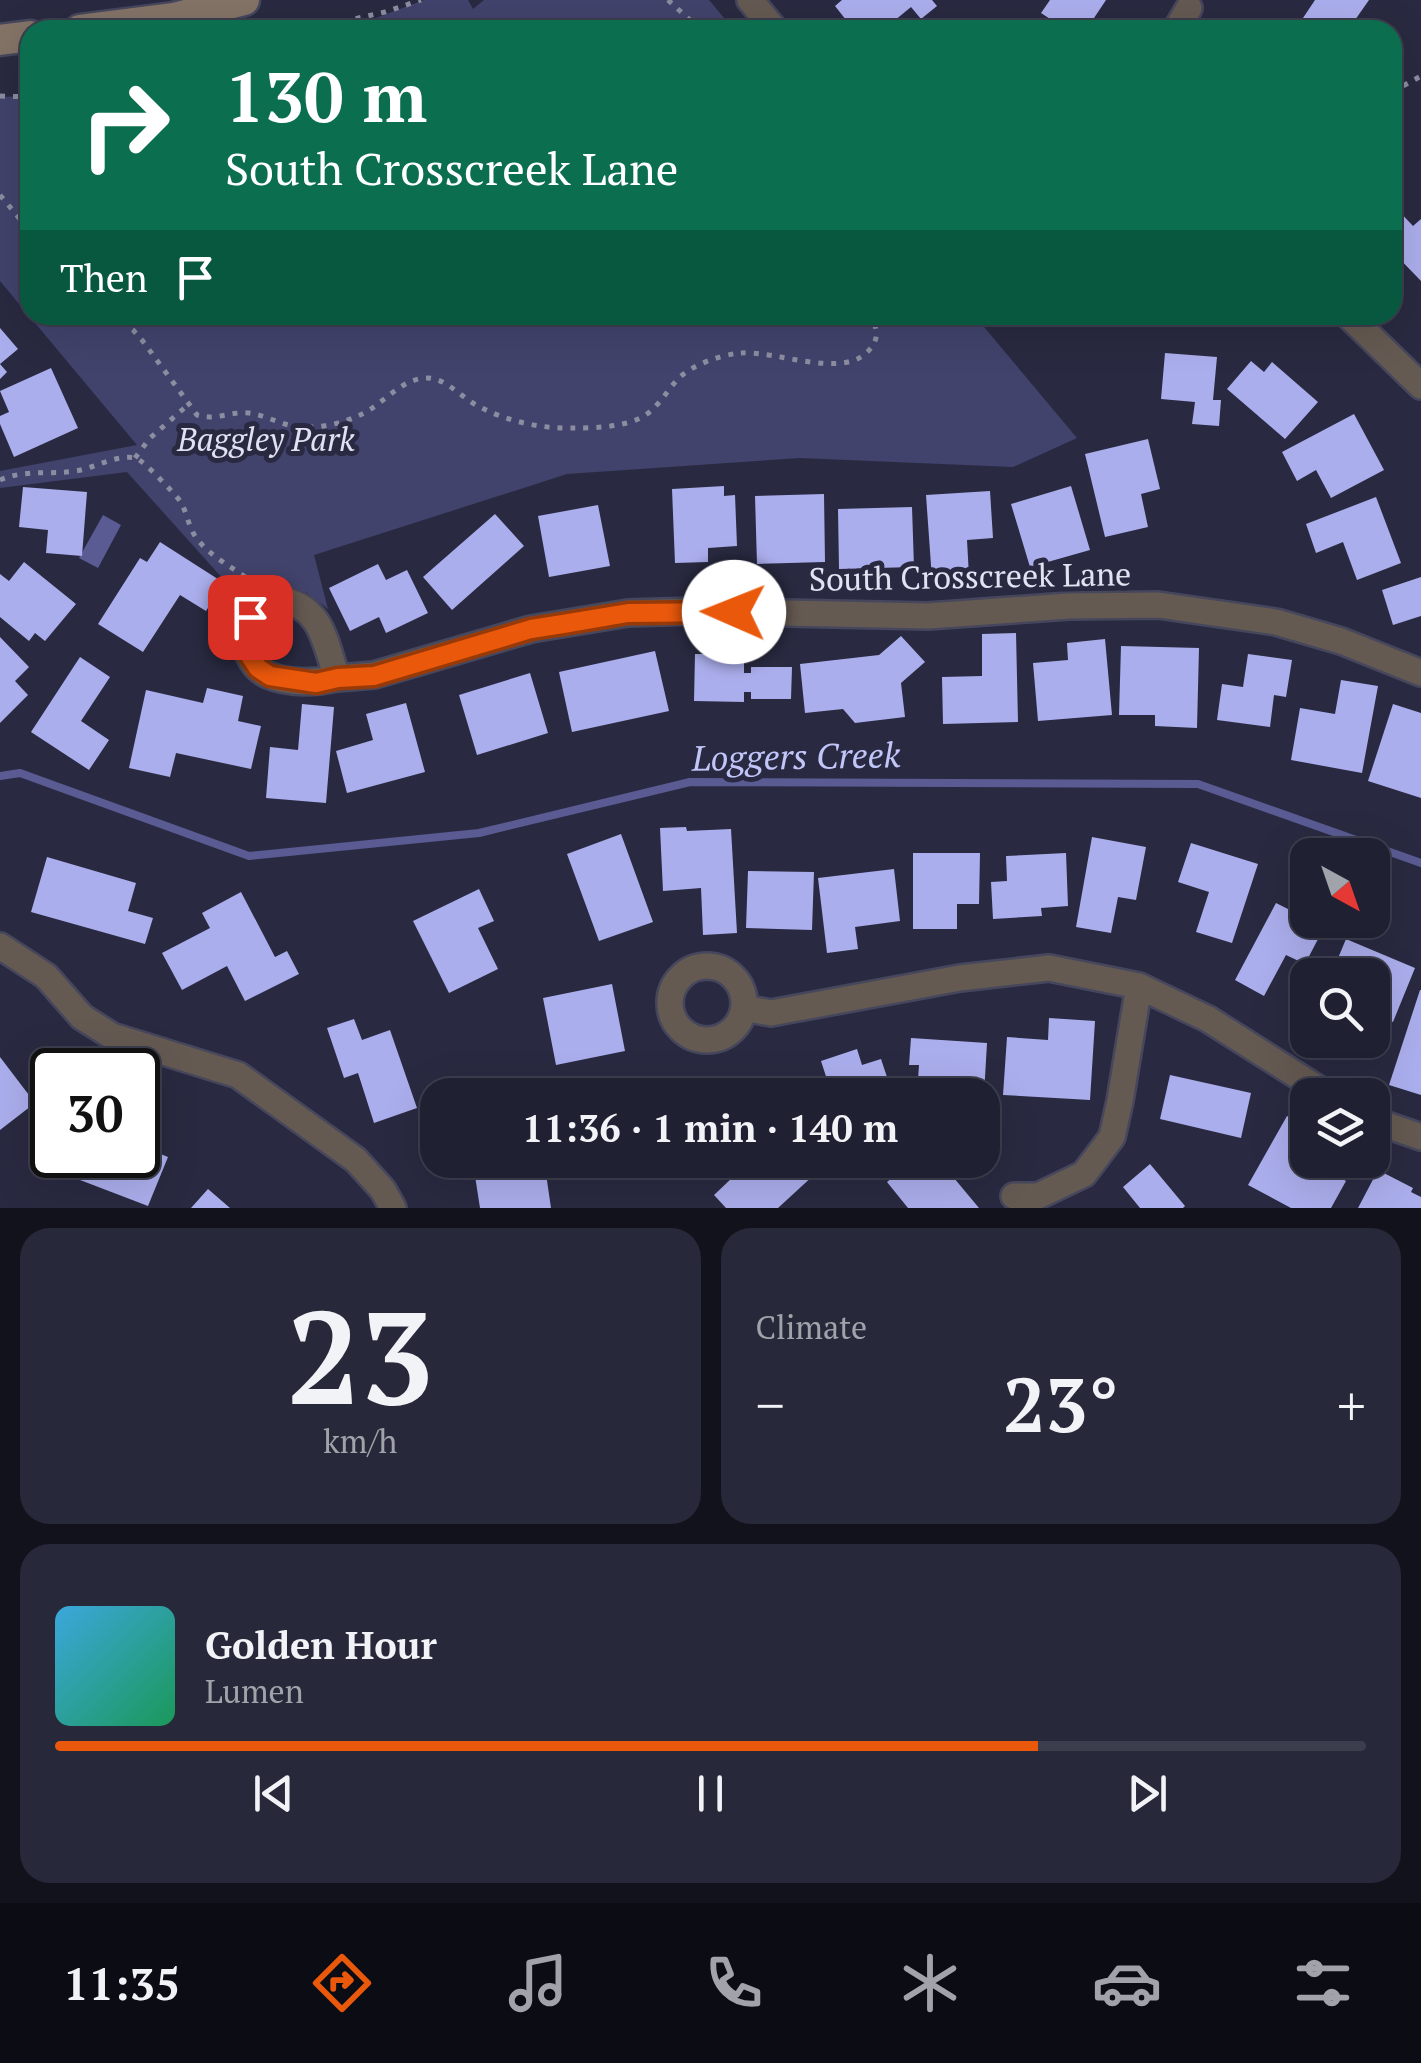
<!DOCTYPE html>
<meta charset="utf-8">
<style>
:root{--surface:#1f2031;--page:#272839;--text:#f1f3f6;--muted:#a1a3ab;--line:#3c3e4d;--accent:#ea580c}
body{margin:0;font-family:"PT Serif",serif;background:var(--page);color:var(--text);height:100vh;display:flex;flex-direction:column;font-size:38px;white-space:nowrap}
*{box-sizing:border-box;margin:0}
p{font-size:32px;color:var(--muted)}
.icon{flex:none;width:55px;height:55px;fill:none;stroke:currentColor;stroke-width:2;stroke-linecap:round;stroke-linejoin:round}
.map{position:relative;height:1208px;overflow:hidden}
.side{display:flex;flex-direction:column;gap:20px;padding:20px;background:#11121b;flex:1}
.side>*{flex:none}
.banner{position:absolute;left:20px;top:20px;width:1382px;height:305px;border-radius:30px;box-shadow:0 10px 40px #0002,0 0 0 2px var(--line);background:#0b6e4f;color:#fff;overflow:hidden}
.needle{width:65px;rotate:140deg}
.controls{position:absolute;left:1290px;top:838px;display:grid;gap:20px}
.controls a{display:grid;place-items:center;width:100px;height:100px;border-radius:20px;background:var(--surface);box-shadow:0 10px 40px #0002,0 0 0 2px var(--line);font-size:50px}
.speed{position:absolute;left:30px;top:1048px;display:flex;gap:20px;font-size:50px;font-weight:700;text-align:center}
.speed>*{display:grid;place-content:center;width:130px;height:130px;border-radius:50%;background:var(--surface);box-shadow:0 10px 40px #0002,0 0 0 2px var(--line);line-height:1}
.speed .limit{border:5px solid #111;border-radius:15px;background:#fff;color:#111}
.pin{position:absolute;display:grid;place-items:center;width:85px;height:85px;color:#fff;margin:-42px;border-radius:20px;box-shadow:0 5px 15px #0006}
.me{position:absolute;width:110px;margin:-55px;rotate:271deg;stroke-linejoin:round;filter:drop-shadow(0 0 8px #0008)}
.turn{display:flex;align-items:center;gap:35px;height:210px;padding:0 40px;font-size:45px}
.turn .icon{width:130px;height:130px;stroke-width:2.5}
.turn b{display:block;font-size:70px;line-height:85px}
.then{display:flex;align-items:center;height:95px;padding:0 40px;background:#0003;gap:20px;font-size:38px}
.big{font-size:75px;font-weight:800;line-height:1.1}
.side .card{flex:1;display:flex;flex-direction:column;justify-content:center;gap:15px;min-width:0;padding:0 35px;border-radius:30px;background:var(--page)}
.side .dial{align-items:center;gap:0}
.dial b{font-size:130px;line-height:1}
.song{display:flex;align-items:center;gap:30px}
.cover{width:120px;height:120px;border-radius:15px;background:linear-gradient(135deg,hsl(200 70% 55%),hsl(150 70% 35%))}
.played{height:10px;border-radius:5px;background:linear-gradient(90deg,var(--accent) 75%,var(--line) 75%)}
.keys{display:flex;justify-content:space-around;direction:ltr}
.heat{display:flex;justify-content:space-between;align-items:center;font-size:55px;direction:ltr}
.side .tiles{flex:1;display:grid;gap:20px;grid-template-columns:1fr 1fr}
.card:last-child{grid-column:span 2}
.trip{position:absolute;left:420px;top:1078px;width:580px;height:100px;border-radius:30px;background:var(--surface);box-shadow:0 10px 40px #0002,0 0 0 2px var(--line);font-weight:800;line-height:100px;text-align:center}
.dock{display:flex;height:160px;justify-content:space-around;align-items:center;background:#0c0d14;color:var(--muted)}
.dock .icon{width:70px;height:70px}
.dock .selected{color:var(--accent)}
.dock b{font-size:45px;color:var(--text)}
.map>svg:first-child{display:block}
.green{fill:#42436c}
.water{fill:#5a5b93}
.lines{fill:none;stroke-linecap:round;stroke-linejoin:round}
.stream{stroke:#5a5b93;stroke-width:8}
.building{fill:#abaeec}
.street-casing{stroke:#46475d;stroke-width:30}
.secondary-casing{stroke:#46475d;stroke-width:35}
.path{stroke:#8c8da0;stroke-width:5;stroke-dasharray:5 8;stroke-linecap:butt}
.street{stroke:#655a52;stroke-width:25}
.secondary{stroke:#847367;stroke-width:30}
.route-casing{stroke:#983908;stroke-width:25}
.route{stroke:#ea580c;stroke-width:18}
.labels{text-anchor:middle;stroke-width:10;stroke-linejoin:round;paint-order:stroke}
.park-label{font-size:32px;font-style:italic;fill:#e0e1f3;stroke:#292a41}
.street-label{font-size:32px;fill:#e1e2f2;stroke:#292a41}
.water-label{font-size:35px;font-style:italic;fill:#c2c5f8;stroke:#292a41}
</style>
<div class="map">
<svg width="1421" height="1208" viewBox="0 0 1421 1208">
<rect width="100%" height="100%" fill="#292a41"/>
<path class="green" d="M424,0h44l5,9 11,-9h225l25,30h-390z
M30,96v219h944l103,123 -64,29 -213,-9 -233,16 -253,81 14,54 -22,-17 -25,-4 -24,1 -15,11 -115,-128 -127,16v-17l137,-26 -137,-164v-184z"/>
<path class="water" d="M103,515l18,10 -23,43 -19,-10z"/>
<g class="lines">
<path class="stream" d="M0,776l20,-3 229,83 230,-23 211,-51 508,2 223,79"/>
</g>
<path class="building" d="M842,0h90l5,6 -16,13 -10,-12 -28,23h-29l-19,-24z
M1050,0h56l-20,30h-19l-26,-17z
M1315,0h54l-21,30h-53z
M1398,210l15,16 8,-7v62l-29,-30v-35z
M0,328l18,21 -18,15 7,8 -7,7z
M1165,353l52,4 -4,43h8l-2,26 -27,-2 3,-22 -34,-3z
M1251,361l13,11 8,-10 46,40 -33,37 -58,-50z
M51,368l27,60 -64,29 -14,-33v-8l9,-4 -9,-21z
M1354,414l30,56 -53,28 -15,-28 -19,11 -15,-29z
M1148,439l12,50 -19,5 7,33 -43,10 -20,-83z
M724,486v10l11,-1 2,51 -29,2v14l-33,1 -3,-74z
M1071,486l19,64 -60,17 -19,-63z
M23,487l64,5 -5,64 -36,-3 2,-23 -29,-3z
M990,491l3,47 -26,2 2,36 -37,3 -6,-84z
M824,494l1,68 -68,2 -2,-68z
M1376,497l25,66 -44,17 -14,-38 -27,11 -10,-29z
M598,505l12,61 -61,11 -11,-61z
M912,507l2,60 -75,2 -1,-60z
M495,514l29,32 -72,64 -29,-33z
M160,542l64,41 -18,28 -26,-16 -37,57 -45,-28 42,-66 7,4z
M24,562l52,42 -31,37 -10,-8 -6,8 -29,-24v-43l9,7z
M378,564l8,16 21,-10 21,43 -42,20 -7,-16 -29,14 -21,-43z
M1421,577v39l-28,9 -11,-35z
M1016,633l2,89 -75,2 -1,-47 40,-1v-42z
M901,636l24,26 -24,21 4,34 -50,6 -12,-14 -38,4 -5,-49 79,-9z
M0,637l29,30 -14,14 13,14 -28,28z
M1105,639l7,76 -74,6 -5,-58 35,-3 -1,-17z
M1121,646l78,2 -2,80 -42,-2v-11h-36z
M655,651l14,60 -97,21 -13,-60z
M695,654h49v19h7v-6h41l-1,32h-40v-7h-7v10l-50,-1z
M1248,654l44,6 -6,37 -12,-2 -4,32 -53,-7 5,-36 21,3z
M80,657l30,20 -29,44 28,19 -20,30 -58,-38z
M530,673l18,60 -71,22 -18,-60z
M1341,680l37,6 -16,87 -71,-13 9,-52 35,6z
M207,688l36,8 -5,25 23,5 -10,43 -75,-16 -6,24 -41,-9 17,-78 57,13z
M406,703l19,69 -78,21 -11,-42 37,-11 -7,-26z
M302,704l32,3 -8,96 -60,-5 4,-51 28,3z
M1393,704l28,9v85l-53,-17z
M686,827l1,4 44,-2 6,104 -34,2 -2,-47 -38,3 -3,-63z
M621,834l32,88 -54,19 -32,-87z
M1092,837l54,10 -10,53 -18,-3 -7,36 -35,-6z
M1191,843l67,21 -26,79 -36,-11 13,-40 -31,-10z
M913,853h67l-1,51h-22v25h-44z
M1066,853l2,53 -27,2 1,8 -49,3 -2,-37 16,-1 -1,-25z
M47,857l89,26 -8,28 25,7 -8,26 -114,-32z
M894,869l6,52 -45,6 3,22 -31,4 -9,-75z
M748,871l66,1 -2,58 -66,-2z
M479,889l15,32 -16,7 20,41 -49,24 -36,-72z
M1300,891l8,4v25h20l-23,44 -19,-9 -22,41 -29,-16 41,-77 14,7z
M241,892l34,65 12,-6 12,23 -54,27 -18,-35 -45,24 -20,-37 48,-25 -8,-15z
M1346,939l69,29 -22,54 -21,-9v-38h-41z
M612,984l13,67 -69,14 -13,-67z
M1420,990h1v105l-32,-10z
M1049,1018l46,3 -5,79 -87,-5 4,-58 41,3z
M354,1019l8,21 28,-10 27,78 -43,15 -16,-50 -14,5 -17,-50z
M911,1038l76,5 -3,52h-67l2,-30h-10z
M857,1049l5,16 19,-6 12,36h-61l-11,-34z
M0,1057l35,46 -35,27z
M1170,1075l81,18 -10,45 -81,-19z
M1287,1116l21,12v32l38,21 -15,27h-40l-43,-23z
M138,1145l30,12 -20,49 -102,-39 5,-12h87z
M462,1160h82l7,48h-71l-7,-45 -11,1z
M640,1160h54l1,5 -54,7z
M751,1160h52l12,14 -37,34h-52l-12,-13z
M914,1160h25l40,48h-71l-21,-26z
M1150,1164l35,42 -2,2h-43l-17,-21z
M1378,1170l35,18 -2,4 10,5v11h-63z
M208,1189l22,19h-39z"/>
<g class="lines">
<g class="street-casing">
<path id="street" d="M750,0l25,30
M1176,30l13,-22
M1348,315l73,71
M279,599c43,7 46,43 58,79 -21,5 -48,6 -69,-3 -28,-13 -31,-56 -4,-71 1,-1 13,-4 15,-5z
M337,678l37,-3 157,-46 97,-16 67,-2 233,5 141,-10 89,-1 118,17 65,19 80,32
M0,946l46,30 36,41 30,19 126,39 118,85 27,30 10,18
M670 1003a37 37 0 1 1 74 0a37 37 0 1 1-74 0Z
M744,1008l27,5 189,-35 89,-10 90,18 69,33 120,76
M1372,1120l49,17
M1014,1196h24l46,-22 28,-37 8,-36 19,-115"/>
</g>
<g class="secondary-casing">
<path id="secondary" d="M80,30l94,-12 70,-18
M0,40l30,-4"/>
</g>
<path class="path" d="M668,0l33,30
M305,30l80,-18 36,-12
M1392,92l29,-16
M0,96l30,1
M0,195l30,36
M111,315l22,15 9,10 55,75c19,6 34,-4 52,-2 15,2 29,10 44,13 21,4 48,-2 67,-11 23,-10 39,-35 65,-37 21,-1 35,19 53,28 28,15 63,23 95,22 23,0 56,-1 74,-14 13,-10 20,-23 30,-34 14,-15 43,-25 63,-27 37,-3 105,28 130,-4 10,-12 7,-21 0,-34
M135,458l15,-20 39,-34
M0,480c26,-11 49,-5 76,-9 19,-3 40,-17 60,-13 7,2 39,36 44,43 7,11 8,24 15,35 15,22 41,32 60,49"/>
<use href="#street" class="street"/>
<use href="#secondary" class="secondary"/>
</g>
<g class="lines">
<g class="route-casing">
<path id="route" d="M250,617l-4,17v16l12,18 12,8 46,7 22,-5 36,-2 157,-47 32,-5 65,-11 106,-1"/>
</g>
<use href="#route" class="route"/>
</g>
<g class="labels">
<g class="park-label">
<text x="266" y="451">Baggley Park</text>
</g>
<g class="street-label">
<text transform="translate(970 577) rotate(-1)" y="11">South Crosscreek Lane</text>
</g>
<g class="water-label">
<text transform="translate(796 757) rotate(-1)" y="12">Loggers Creek</text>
</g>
</g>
</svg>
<div class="controls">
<a><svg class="needle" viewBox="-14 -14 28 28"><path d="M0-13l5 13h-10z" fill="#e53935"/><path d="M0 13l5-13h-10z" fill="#a1a3ab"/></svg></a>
<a><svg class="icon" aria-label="search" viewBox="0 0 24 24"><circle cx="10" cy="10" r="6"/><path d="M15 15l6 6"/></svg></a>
<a><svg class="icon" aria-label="layers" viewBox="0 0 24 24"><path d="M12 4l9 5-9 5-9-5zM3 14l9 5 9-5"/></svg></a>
</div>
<div class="speed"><div class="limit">30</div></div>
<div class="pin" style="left:250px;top:617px;background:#d93025"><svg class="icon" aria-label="arrive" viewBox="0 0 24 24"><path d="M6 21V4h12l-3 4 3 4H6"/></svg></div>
<svg class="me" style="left:734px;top:612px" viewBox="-20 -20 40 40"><circle r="19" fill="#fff"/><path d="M0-13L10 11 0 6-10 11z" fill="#ea580c"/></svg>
<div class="trip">11:36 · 1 min · 140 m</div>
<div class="banner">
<div class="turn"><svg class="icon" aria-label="right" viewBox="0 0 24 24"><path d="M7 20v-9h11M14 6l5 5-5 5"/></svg><div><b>130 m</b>South Crosscreek Lane</div></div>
<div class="then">Then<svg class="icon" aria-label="arrive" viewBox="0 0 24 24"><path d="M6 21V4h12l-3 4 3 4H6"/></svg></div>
</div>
</div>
<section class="side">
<div class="tiles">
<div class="card dial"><b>23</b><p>km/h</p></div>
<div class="card"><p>Climate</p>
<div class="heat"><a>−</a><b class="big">23°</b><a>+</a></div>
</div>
<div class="card">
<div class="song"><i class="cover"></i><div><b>Golden Hour</b><p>Lumen</p></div></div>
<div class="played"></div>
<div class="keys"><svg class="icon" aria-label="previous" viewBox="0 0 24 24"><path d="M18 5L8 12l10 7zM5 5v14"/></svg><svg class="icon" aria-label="pause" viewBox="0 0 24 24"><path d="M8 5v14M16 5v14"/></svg><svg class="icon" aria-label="next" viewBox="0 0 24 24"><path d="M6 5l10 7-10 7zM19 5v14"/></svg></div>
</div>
</div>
</section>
<nav class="dock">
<b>11:35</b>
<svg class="icon selected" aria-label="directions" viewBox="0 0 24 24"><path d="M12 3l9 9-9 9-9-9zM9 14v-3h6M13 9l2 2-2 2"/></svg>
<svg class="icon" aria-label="music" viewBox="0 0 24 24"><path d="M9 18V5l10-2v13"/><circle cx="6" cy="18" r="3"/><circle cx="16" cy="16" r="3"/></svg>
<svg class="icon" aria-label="phone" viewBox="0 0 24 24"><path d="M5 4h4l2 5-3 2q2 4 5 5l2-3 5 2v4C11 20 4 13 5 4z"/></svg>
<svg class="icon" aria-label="climate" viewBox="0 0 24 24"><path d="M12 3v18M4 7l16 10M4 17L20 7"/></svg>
<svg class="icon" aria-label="car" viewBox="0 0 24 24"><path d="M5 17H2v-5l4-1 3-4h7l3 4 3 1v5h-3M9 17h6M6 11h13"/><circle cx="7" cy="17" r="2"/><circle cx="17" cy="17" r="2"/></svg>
<svg class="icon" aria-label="filters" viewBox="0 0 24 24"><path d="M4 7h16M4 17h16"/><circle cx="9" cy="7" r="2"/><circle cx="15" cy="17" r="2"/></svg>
</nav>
